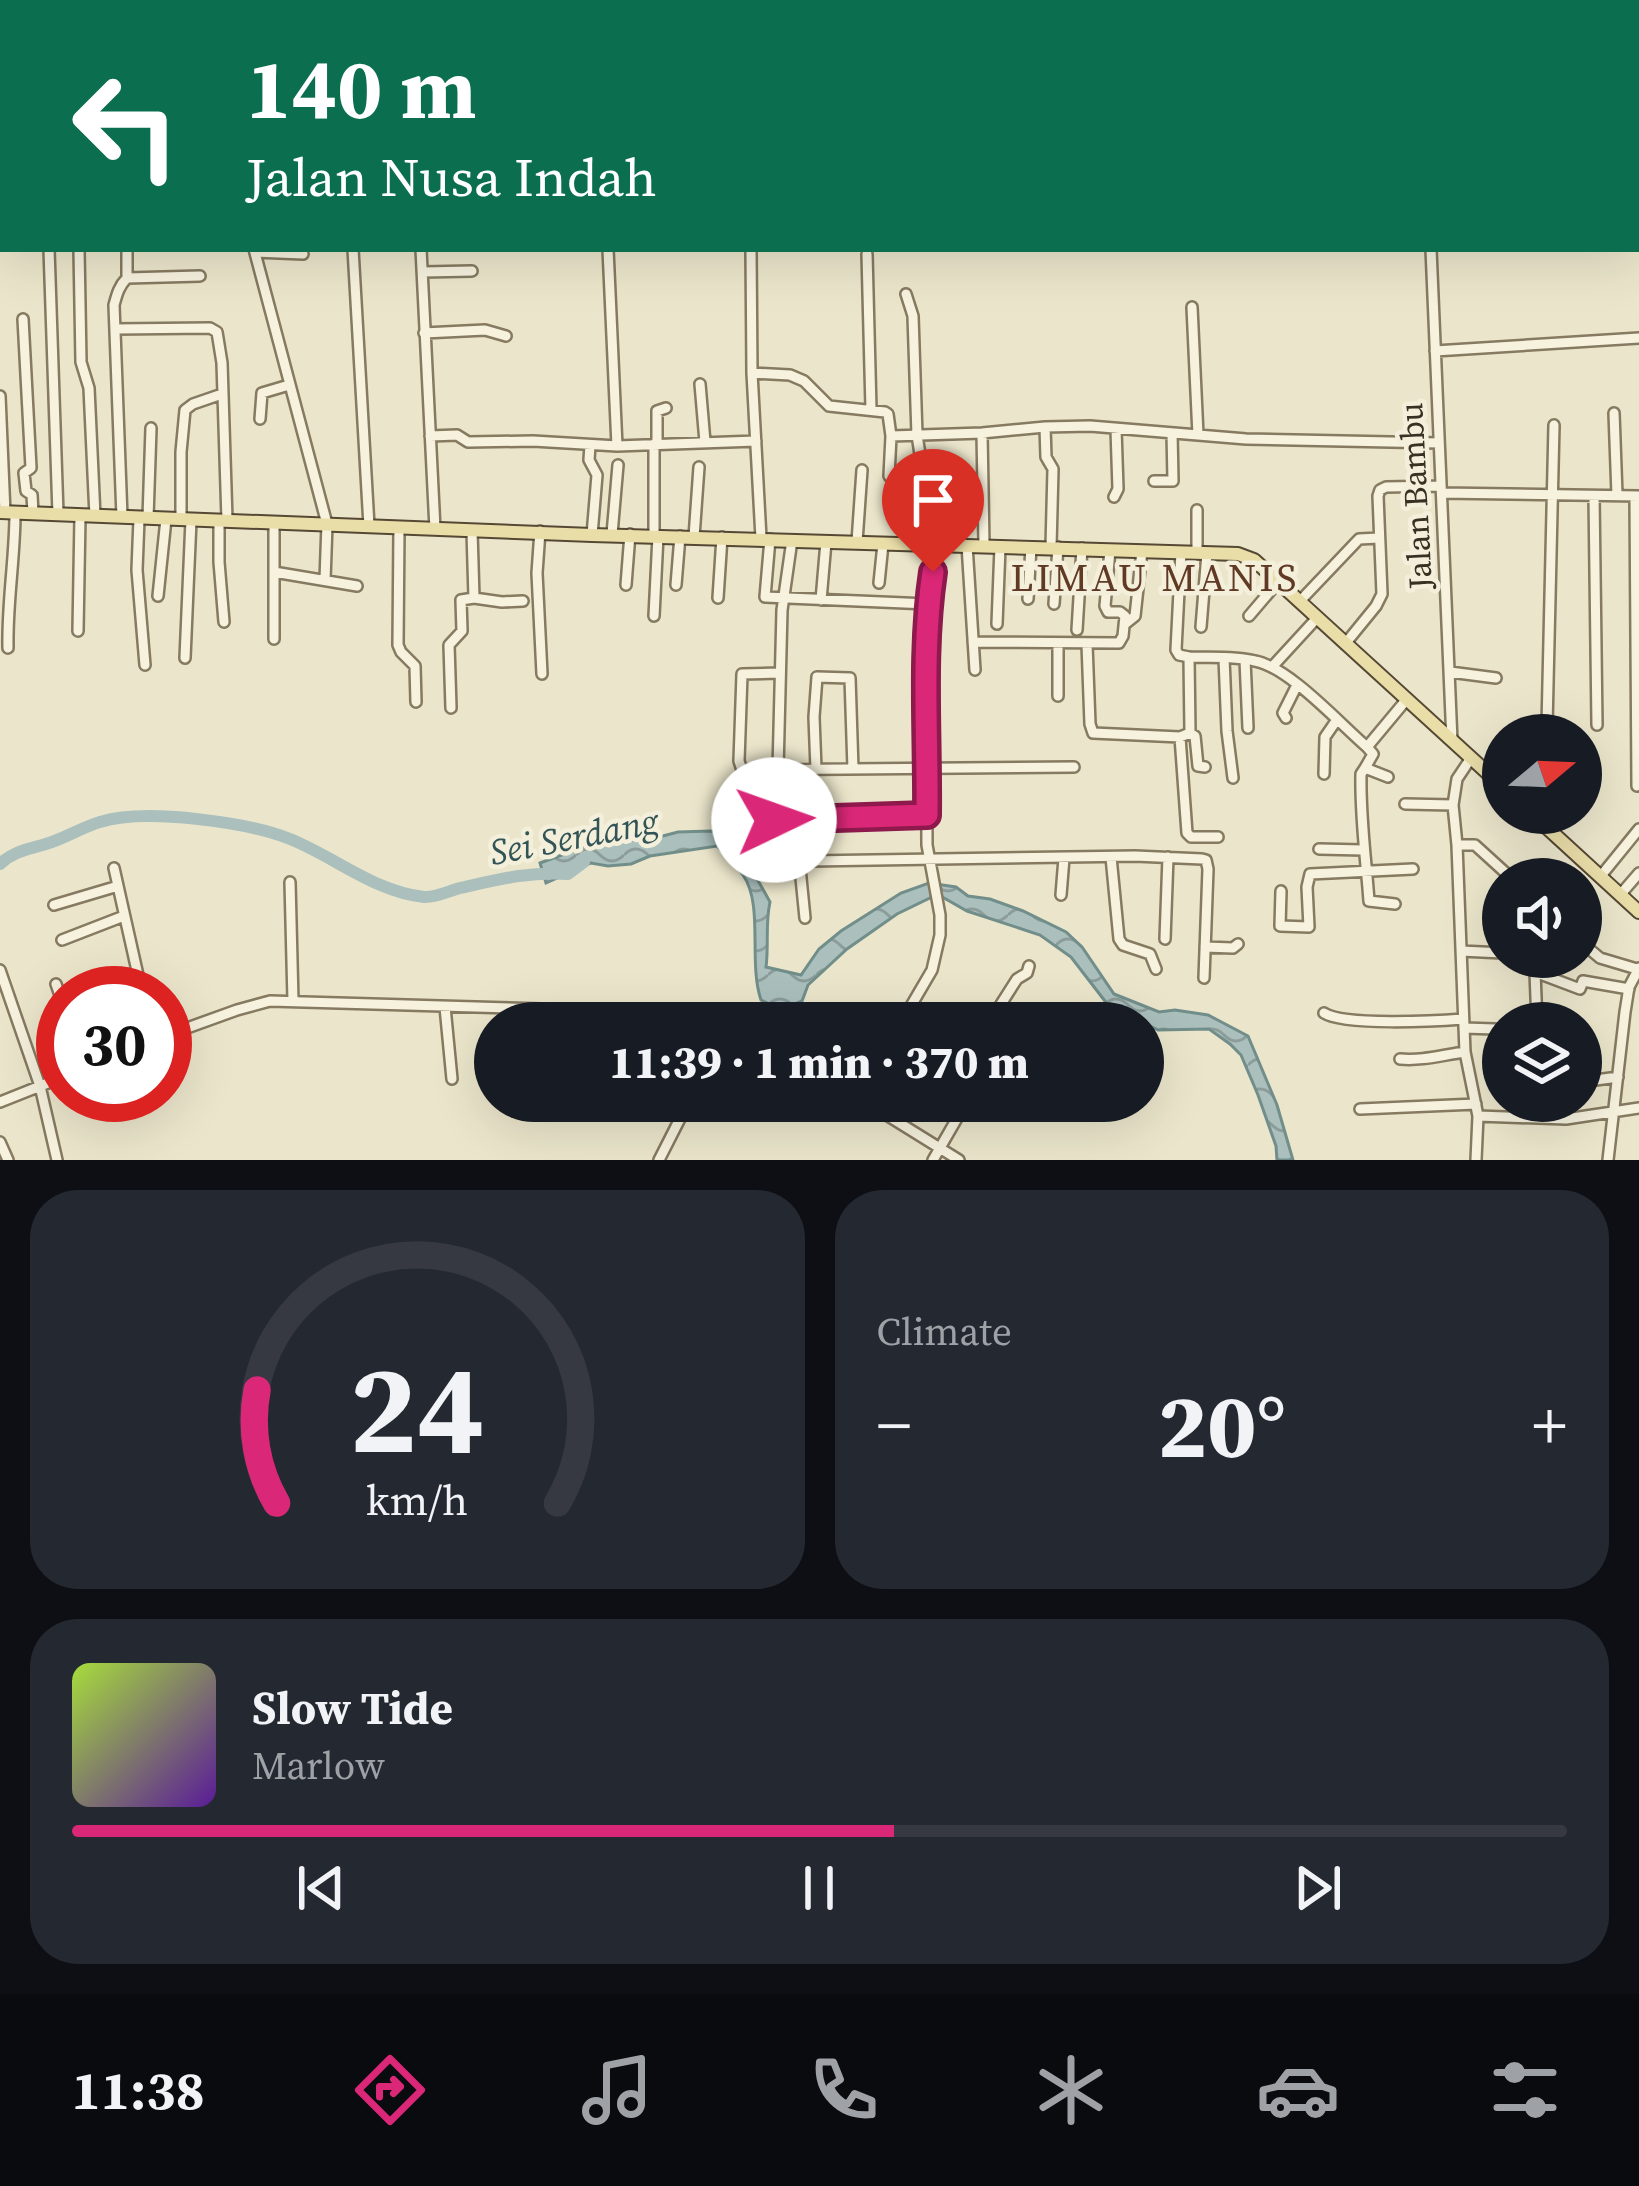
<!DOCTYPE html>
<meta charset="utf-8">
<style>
:root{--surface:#171b24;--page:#242831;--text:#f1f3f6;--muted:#9ea1a6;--line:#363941;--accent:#db2777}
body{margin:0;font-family:"Source Serif 4",serif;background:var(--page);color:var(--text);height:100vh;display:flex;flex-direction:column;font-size:45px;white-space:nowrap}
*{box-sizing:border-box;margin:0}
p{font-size:39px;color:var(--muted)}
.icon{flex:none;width:66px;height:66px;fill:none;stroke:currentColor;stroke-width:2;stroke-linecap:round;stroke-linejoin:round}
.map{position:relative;height:1160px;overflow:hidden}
.details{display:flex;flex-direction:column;gap:30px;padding:30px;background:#0d0f14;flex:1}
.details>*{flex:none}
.top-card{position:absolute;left:0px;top:0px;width:1641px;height:252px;box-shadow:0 12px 48px #0002;background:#0b6e4f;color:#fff;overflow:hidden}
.needle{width:78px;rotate:71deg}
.fabs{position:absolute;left:1482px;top:714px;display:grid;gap:24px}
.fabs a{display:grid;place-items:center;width:120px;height:120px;border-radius:50%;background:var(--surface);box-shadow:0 12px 48px #0002;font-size:60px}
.speed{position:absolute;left:36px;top:966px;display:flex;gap:24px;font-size:60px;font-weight:700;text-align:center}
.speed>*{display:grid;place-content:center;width:156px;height:156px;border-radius:50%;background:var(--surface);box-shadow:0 12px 48px #0002;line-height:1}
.speed .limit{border:18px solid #d22;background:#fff;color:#111}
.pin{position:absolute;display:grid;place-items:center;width:102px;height:102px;color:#fff;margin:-123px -51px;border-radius:50% 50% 50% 0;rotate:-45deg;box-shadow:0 0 12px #0007}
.pin .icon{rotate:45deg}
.me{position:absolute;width:132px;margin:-66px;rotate:87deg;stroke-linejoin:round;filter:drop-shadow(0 0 9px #0008)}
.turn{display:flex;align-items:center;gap:42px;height:252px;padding:0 48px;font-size:54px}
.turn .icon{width:156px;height:156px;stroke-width:2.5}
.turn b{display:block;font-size:84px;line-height:102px}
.big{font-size:90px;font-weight:800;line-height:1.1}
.details .tile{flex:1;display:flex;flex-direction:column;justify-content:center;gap:18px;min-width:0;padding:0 42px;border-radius:48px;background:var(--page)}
.details .dial{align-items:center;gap:0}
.dial svg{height:312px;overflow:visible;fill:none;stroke:var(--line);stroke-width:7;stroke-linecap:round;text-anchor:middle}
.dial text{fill:var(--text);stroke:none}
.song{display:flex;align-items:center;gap:36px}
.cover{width:144px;height:144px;border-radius:18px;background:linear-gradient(135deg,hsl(80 70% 55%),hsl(270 70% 35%))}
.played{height:12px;border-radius:6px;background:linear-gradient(90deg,var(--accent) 55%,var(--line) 55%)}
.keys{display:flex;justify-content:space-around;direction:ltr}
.heat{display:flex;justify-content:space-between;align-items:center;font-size:66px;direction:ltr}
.details .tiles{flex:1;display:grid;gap:30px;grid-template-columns:1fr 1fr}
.tile:last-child{grid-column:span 2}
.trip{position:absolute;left:474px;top:1002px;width:690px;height:120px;border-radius:60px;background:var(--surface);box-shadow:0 12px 48px #0002;font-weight:800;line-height:120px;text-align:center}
.dock{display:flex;height:192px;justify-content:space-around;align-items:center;background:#090b0e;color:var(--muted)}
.dock .icon{width:84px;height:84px}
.dock .on{color:var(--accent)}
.dock b{font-size:54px;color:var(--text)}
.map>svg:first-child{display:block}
.water{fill:url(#water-waves);stroke:#728e8b;stroke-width:3}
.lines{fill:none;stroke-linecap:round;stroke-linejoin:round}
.river{stroke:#abc0bd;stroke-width:12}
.minor-casing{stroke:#867a61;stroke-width:14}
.major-casing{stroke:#554834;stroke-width:16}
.minor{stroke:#f6f2de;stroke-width:9}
.major{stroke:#e9dda8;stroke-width:12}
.route-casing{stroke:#8e194d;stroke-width:30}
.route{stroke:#db2777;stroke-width:21}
.labels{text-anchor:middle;stroke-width:9;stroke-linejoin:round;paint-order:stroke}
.street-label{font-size:33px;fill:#383022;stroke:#f3efda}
.water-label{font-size:36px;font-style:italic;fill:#335456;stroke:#f3efda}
.quarter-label{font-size:39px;letter-spacing:3px;fill:#613a26;stroke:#f3efda}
</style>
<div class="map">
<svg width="1639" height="1160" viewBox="0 0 1639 1160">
<defs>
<pattern id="water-waves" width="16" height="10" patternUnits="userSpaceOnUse" patternTransform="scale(3)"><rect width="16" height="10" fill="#abc0bd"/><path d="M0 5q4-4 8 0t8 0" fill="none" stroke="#8c9c99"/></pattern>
</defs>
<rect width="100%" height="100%" fill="#ebe6cb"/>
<path class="water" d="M711,831l21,3 38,68c-5,22 -1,43 -4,65l35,8 18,-26 22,-18 60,-38 28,-10 27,4 12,9 22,3 33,12 43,21 16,15 32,47 45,18 16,-2 33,5 40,21 29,69 16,55h-16l-1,-14 -18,-51 -17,-40 -11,-11 -21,-15 -51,1 -50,-25 -37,-48 -31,-22 -73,-24 -23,-13h-14l-33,16 -50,35 -39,36 -6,16 -21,9 -20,-10c-13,-38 3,-95 -18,-125 -7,-11 -18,-20 -26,-29l-67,10 -19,8 -23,2 -17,-3 -45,20 -6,-20 49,-18 70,-8 19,-5z"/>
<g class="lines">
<path class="river" d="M0,864c15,-14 31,-15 49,-21 18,-6 34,-16 51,-21 45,-14 147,0 190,17 45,18 85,53 134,58 11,1 25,-6 36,-9 36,-8 70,-17 108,-14l16,-12"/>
<g class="minor-casing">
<path id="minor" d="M181,0l1,3
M347,0v3
M1420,0v3
M0,55h3
M49,249l9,265
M79,249l2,113 8,26 6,128
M127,249v29
M254,249l73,275 -2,56
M353,249l16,277
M421,249l14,280
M608,249l9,197
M751,249l1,124 9,165
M1431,249l21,492
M255,252l48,2
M867,254l4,155
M423,272l49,-1
M906,294l7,22 4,119 4,26 15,31
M1192,307l6,128
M23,319l8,149 -7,5 2,18 6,4 1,18
M115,329l95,-1 7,4 5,31 5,157
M424,333l61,-3 21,6
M1435,351l204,-13
M752,373l38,2 14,6 25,25 56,6 3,2 3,22
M700,384l5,58
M0,396l5,117
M1614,413l3,82
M260,419l2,-26 27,-8
M982,433l2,112
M430,436l27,-1 11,7 65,-1 84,5 139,-5
M654,444v91
M657,444v-33l9,-3
M590,445l-1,15 8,15 -5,60
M889,476l2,-40 91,-3 63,-6
M1154,481h19l-1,-48
M1442,493l197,3
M1594,496l3,229
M1635,496l2,290
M1114,497l4,-8 -2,-60
M1197,510v42
M122,517l-8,-212c3,-11 5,-19 13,-27l73,-2
M148,518l3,-90
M139,519l-2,51 8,95
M181,519v-67l4,-42 8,-6 29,-10
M219,520v42l5,60
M274,522v50l83,14
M399,528l-1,117 3,7 14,14 1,36
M472,531l2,67 28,4 21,-1
M540,531l-3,42 5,101
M612,534l6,-69
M694,537l5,-70
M770,539l-5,58 163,7
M857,542l5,-72
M967,545l8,125
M1051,547l2,-78 -7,-12 -1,-30 45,-1 156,13 193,4
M1181,552l-5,98 3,5 10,2
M274,572v67
M879,583l4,-39
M626,585l4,-51
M676,585l4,-49
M158,596l8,-77
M718,598l4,-61
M1028,599l3,-52
M821,600l5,-58
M1300,601l59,-62 20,-1
M1054,604l4,-57
M654,616l4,-80
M1249,616l29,-34
M997,624l3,-77
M1125,624l10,-8 7,-65
M1201,627l6,-74
M1077,630l5,-82
M78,631l2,-115
M973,642l146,1 4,-7 2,-20 -5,-4h-12l-3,-6 5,-56
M1058,643v53
M1087,644l3,80 3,9 87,4 10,-4
M1345,644l31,-38 6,-12 -4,-98 2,-6 6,-3 55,-1
M8,648c-1,-46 7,-90 7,-135
M1189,657c22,1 45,-1 66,4 34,6 85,63 112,86l6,7 -8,14
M1189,657l1,76 5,3 3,30 7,1
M185,658l6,-138
M1224,658l3,73 6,47
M1245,660l3,68
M1272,667l45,-49
M1450,672l46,6
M779,673l-37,1 -3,87 3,9 332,-3
M451,708l-2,-63 13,-14 -1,-31 13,-2
M1286,718l-3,-5 14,-28
M1547,726l7,-301
M1180,737l7,96 4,4h27
M1367,747l40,-48
M1471,758l-14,21 -4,26 4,40 8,207 13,64 88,3 73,-11
M816,769l-2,-52 3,-40 33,1 3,91
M778,770l4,-160 10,-70
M1324,774l1,-37 11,-16
M1388,777l-23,-9 -4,6c-1,43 5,85 8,127l26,3
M1581,788l1,-1
M1405,804l48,1
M774,820l153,-5
M1547,828l13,-15
M1457,845h18l33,30
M1319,849l44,1
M1111,857l8,82 4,6 27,9 6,15
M114,868l28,125
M1600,877l39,-48
M290,882l3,119
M1281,891l-1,35 29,1 -2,-40 3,-13 103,-5
M1061,895l3,-37
M1620,895l19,-22
M54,905l64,-19
M805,918l-5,-50 3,-5 7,-2 325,-5 67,3 4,1 2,9 -4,109
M1165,939l3,-82
M62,940l62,-24
M1581,942l19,16 37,11
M1205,947l28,1 5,-4
M1461,951l42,2
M1515,957l2,6 18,9
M0,970l40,116 17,74
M56,984l7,20
M445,1007l7,72
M1324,1013c20,13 112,8 139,6
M901,1023l31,-53 8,-35v-20l-13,-70 -1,-184 9,-117
M989,1023l28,-44 10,-6 2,-7
M1537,1023l-2,-51 45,17 3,-8 46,8
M1464,1028l31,1
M165,1036l72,-26 33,-9 340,10 59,3 50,9
M1400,1059c23,2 42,-4 65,-7
M1581,1082l37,-5
M864,1101l95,59
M0,1102l63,-25
M1360,1109l116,-5
M0,1142l8,18
M659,1160l30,-59
M933,1160l34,-59
M1476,1160l2,-44
M1608,1160l17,-148 4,-25 10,-19"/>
</g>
<g class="major-casing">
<path id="major" d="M0,512l592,23 646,19 16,6 10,9 239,218
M1531,813l108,99"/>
</g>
<use href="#minor" class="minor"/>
<use href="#major" class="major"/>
</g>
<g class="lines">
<g class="route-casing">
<path id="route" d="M774,820l153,-5c1,-80 -6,-163 6,-243"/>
</g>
<use href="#route" class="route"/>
</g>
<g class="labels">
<g class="street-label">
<text transform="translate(1415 496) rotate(-93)" y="12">Jalan Bambu</text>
</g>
<g class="water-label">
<text transform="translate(574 836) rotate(-11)" y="13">Sei Serdang</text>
</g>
<g class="quarter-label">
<text x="1155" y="591">LIMAU MANIS</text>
</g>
</g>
</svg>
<div class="fabs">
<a><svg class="needle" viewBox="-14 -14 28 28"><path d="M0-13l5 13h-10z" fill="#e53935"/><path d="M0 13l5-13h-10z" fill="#9ea1a6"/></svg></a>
<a><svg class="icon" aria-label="sound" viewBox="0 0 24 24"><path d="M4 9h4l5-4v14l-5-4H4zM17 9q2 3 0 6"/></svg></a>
<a><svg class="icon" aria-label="layers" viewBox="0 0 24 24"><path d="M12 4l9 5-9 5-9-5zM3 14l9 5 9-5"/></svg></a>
</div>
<div class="speed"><div class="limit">30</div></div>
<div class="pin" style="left:933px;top:572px;background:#d93025"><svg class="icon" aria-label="arrive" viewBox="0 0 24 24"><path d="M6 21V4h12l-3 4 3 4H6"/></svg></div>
<svg class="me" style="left:774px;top:820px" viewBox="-20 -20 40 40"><circle r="19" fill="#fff"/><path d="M0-13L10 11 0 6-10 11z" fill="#db2777"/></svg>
<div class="trip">11:39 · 1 min · 370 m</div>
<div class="top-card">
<div class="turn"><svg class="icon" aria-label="left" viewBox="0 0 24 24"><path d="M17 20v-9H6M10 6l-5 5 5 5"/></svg><div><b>140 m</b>Jalan Nusa Indah</div></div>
</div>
</div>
<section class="details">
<div class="tiles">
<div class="tile dial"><svg viewBox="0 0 100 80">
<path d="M14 69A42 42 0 1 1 86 69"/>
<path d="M14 69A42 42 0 0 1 9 40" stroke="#db2777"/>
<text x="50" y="56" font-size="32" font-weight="700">24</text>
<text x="50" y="72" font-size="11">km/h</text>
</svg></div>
<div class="tile"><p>Climate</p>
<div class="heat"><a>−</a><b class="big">20°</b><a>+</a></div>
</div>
<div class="tile">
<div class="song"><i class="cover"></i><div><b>Slow Tide</b><p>Marlow</p></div></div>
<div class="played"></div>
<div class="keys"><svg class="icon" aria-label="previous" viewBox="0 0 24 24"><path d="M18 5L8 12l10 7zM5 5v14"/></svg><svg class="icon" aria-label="pause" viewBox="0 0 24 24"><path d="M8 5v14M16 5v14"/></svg><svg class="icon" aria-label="next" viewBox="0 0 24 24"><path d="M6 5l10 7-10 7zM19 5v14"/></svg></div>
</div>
</div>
</section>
<nav class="dock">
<b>11:38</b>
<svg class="icon on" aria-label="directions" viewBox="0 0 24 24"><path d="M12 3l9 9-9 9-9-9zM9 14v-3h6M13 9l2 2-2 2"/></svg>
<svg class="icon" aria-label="music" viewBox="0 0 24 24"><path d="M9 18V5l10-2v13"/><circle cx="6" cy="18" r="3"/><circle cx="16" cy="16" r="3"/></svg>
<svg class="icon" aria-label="phone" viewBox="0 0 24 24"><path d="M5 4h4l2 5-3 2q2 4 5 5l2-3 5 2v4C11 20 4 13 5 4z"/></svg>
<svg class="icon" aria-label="climate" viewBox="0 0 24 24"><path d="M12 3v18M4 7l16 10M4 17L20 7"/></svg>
<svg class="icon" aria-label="car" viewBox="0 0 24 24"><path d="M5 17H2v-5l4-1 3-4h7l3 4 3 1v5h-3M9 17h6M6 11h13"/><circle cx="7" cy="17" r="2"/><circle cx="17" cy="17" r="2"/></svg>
<svg class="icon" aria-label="filters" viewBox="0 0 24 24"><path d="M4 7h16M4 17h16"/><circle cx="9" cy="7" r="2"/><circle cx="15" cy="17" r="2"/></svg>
</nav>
